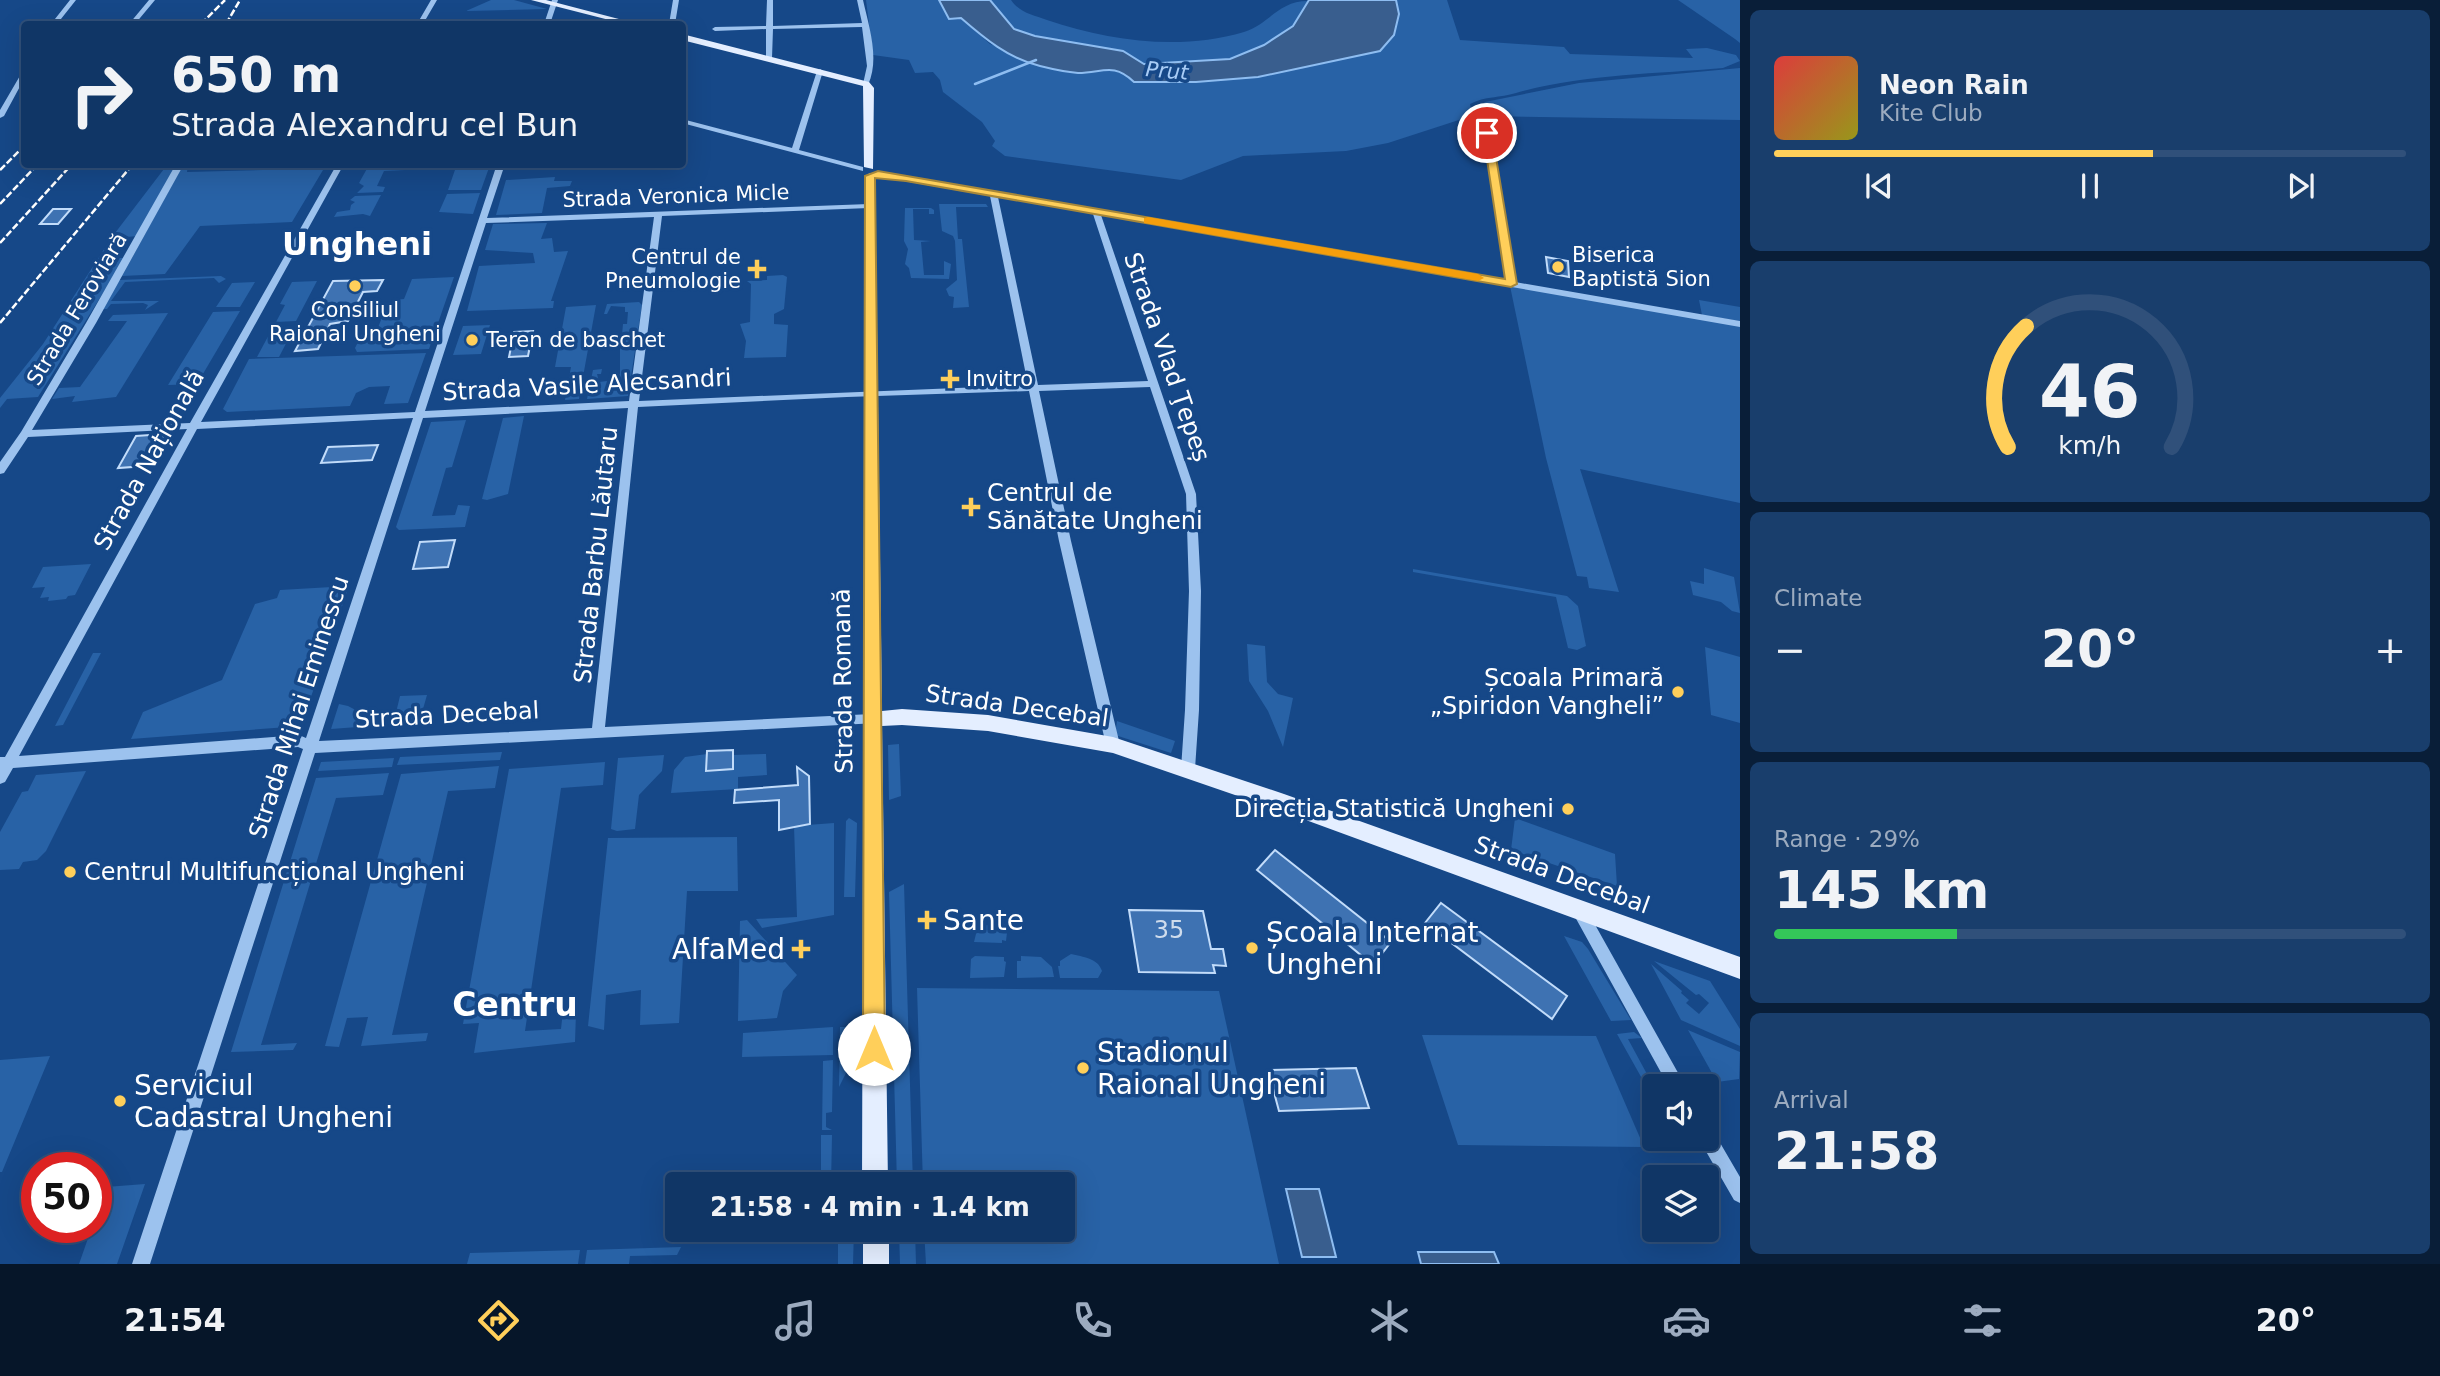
<!DOCTYPE html>
<meta charset="utf-8">
<style>
:root{--surface:#103666;--page:#193e6c;--text:#f1f3f6;--muted:#9cabbf;--line:#30507a;--accent:#ffcf5a}
body{margin:0;font-family:"DejaVu Sans",sans-serif;background:var(--page);color:var(--text);height:100vh;display:flex;flex-direction:column;font-size:26px;white-space:nowrap}
*{box-sizing:border-box;margin:0}
p{font-size:23px;color:var(--muted)}
.icon{flex:none;width:38px;height:38px;fill:none;stroke:currentColor;stroke-width:2;stroke-linecap:round;stroke-linejoin:round}
.map{position:relative;flex:1;overflow:hidden}
.drawer{display:flex;flex-direction:column;gap:10px;padding:10px;background:#091e38;width:700px}
.drawer>*{flex:none}
.top-card{position:absolute;left:21px;top:21px;width:665px;height:147px;border-radius:7px;box-shadow:0 7px 28px #0002,0 0 0 2px var(--line);background:#103666;color:var(--text);overflow:hidden}
.fabs{position:absolute;left:1642px;top:1074px;display:grid;gap:14px}
.fabs a{display:grid;place-items:center;width:77px;height:77px;border-radius:7px;background:var(--surface);box-shadow:0 7px 28px #0002,0 0 0 2px var(--line);font-size:35px}
.speed{position:absolute;left:21px;top:1152px;display:flex;gap:14px;font-size:35px;font-weight:700;text-align:center}
.speed>*{display:grid;place-content:center;width:91px;height:91px;border-radius:50%;background:var(--surface);box-shadow:0 7px 28px #0002,0 0 0 2px var(--line);line-height:1}
.speed .limit{border:10px solid #d22;background:#fff;color:#111}
.pin{position:absolute;display:grid;place-items:center;width:60px;height:60px;color:#fff;margin:-30px;border:4px solid #fff;border-radius:50%;box-shadow:0 2px 7px #0007}
.me{position:absolute;width:77px;margin:-38px;rotate:0deg;stroke-linejoin:round;filter:drop-shadow(0 0 5px #0008)}
.turn{display:flex;align-items:center;gap:24px;height:147px;padding:0 35px;font-size:32px}
.turn .icon{width:91px;height:91px;stroke-width:2.5}
.turn b{display:block;font-size:49px;line-height:60px}
.big{font-size:52px;font-weight:700;line-height:1.1}
.drawer .card{flex:1;display:flex;flex-direction:column;justify-content:center;gap:10px;min-width:0;padding:0 24px;border-radius:10px;background:var(--page)}
.drawer .dial{align-items:center;gap:0}
.dial svg{height:182px;overflow:visible;fill:none;stroke:var(--line);stroke-width:7;stroke-linecap:round;text-anchor:middle}
.dial text{fill:var(--text);stroke:none}
.song{display:flex;align-items:center;gap:21px}
.cover{width:84px;height:84px;border-radius:10px;background:linear-gradient(135deg,hsl(0 70% 55%),hsl(60 70% 35%))}
.played{height:7px;border-radius:4px;background:linear-gradient(90deg,var(--accent) 60%,var(--line) 60%)}
.keys{display:flex;justify-content:space-around;direction:ltr}
.heat{display:flex;justify-content:space-between;align-items:center;font-size:38px;direction:ltr}
.charge{height:10px;border-radius:5px;background:linear-gradient(90deg,#34c759 29%,var(--line) 0)}
.trip{position:absolute;left:665px;top:1172px;width:410px;height:70px;border-radius:7px;background:var(--surface);box-shadow:0 7px 28px #0002,0 0 0 2px var(--line);font-weight:700;line-height:70px;text-align:center}
.tab-bar{display:flex;height:112px;justify-content:space-around;align-items:center;background:#061629;color:var(--muted)}
.tab-bar .icon{width:49px;height:49px}
.tab-bar .on{color:var(--accent)}
.tab-bar b{font-size:32px;color:var(--text)}
main{display:flex;flex:1;min-height:0}
.map>svg:first-child{display:block}
.green{fill:#2862a6}
.water{fill:#395e8e;stroke:#8ebdf1;stroke-width:2}
.lines{fill:none;stroke-linecap:round;stroke-linejoin:round}
.stream{stroke:#8ebdf1;stroke-width:2.5}
.building{fill:#3e72b2;stroke:#c2dcfa;stroke-width:2}
.minor{fill:#9cc2ee;fill-rule:evenodd}
.major{fill:#e4eeff;fill-rule:evenodd}
.rail{stroke:#fff;stroke-width:2.5;stroke-dasharray:7 2.5;stroke-linecap:butt}
.route{fill:#ffcf5a;stroke:#a6873a;stroke-width:2}
.slow{fill:#f59e0b}
.poi-dot{fill:#ffcf5a;stroke:#164888;stroke-width:2.5}
.labels{text-anchor:middle;stroke-width:7;stroke-linejoin:round;paint-order:stroke}
.far-water-label{font-size:21px;font-style:italic;fill:#a8ccf6;stroke:#164888}
.far-street-label{font-size:21px;fill:#fff;stroke:#164888}
.far-poi-label{font-size:21px;fill:#fff;stroke:#164888;text-anchor:start}
.street-label{font-size:24px;fill:#fff;stroke:#164888}
.poi-label{font-size:24px;fill:#fff;stroke:#164888;text-anchor:start}
.near-number-label{font-size:24px;fill:#cfdcec}
.near-poi-label{font-size:28px;fill:#fff;stroke:#164888;text-anchor:start}
.far-town-label{font-size:32px;font-weight:bold;fill:#fff;stroke:#164888}
.near-quarter-label{font-size:33px;font-weight:bold;fill:#fff;stroke:#164888}
</style>
<main>
<div class="map">
<svg width="1740" height="1264" viewBox="0 0 1740 1264">
<rect width="100%" height="100%" fill="#164888"/>
<path class="green" d="M491,0h23l33,9 -81,2z
M866,0h73l10,19 12,-1 29,26 89,29 24,-4 93,13 62,-5 122,-26 14,-17 5,-20 -3,-14h51l13,40 104,7 6,7 123,4 -7,-9 21,-1 29,7 4,6 -17,7c-68,6 -140,6 -207,25 -16,5 -31,3 -46,11l3,15 -8,-1 -77,25 -42,8 -103,5 -62,24 -176,-24 -13,-10 3,-5 -13,-19 -39,-30 -3,-12 -7,-8 -18,1 -6,-13 -36,-5z
M990,0h21c9,13 22,15 36,20 62,21 133,31 197,12 26,-8 34,-32 66,-31l-17,25 -29,19 -34,14 -86,5 -21,-13 -88,-15 -21,-7z
M1678,0h62v43l-5,-4z
M1740,68v52l-258,-4 -1,-10 4,-4 94,-19z
M167,165h11l-40,71 -12,1 -12,21h11l-87,139 -31,2 -7,9v-10l43,-54 69,-107z
M183,165h5l-1,7 114,-3 4,-4h21l-34,57 -92,4 -35,48 -43,2z
M369,165l5,1h33l-2,4 -21,1 -7,15 8,1 -2,5 -26,1 7,-7 -5,-3z
M447,165v-1l43,1 -9,25h-33l8,-23h-10z
M555,177l-1,4h18l-2,5 -23,2 -5,25 -46,2 10,-35z
M480,193l-7,21 -34,-2 8,-18z
M381,195l-11,21 -7,-2 -29,3 3,-5 13,-2 1,-5 4,-3 -5,-2 5,-4z
M939,204h47l2,3h-32l2,32h4l7,68 -16,1 1,-11 -5,-1 -3,-7 11,-9 -2,-39 -2,-5 -11,-5z
M905,208h26l3,2v4h-5v-5h-16l1,31 17,1 -10,1 3,33h20v-14l7,3 -2,15 -38,-1 -2,-10 -4,-4 3,-15 -4,-8z
M547,223l-6,16 11,-1 2,14 14,-1 -17,50h3l-1,7 -86,3 12,-45 56,-3 -2,-10 -48,-3 8,-26z
M783,275l4,2 -3,32 -10,5v10l14,1 -2,32 -42,1 2,-17 -6,-17 10,-2 1,-38 -4,-3 20,-1v-4z
M221,276l5,3 -7,4 -5,-5 -89,4 -14,19h48l-14,9 3,-5 -5,-2 -32,1 -4,5h-7l19,-29z
M454,277l-25,72 -72,3 -2,-4 7,-14 15,-4 4,-10 -7,-3 4,-10 13,-1 3,-6 10,-1 8,-20z
M317,281l-21,40 -20,1 9,-17 -5,-1 12,-22z
M255,282l-15,25h-24l16,-24z
M1510,286l230,40v177l-160,-34 39,123 -30,-4 -2,-11 -10,-1 -31,-118z
M1699,300l41,7v14l-38,-6z
M639,302l3,3 -14,91 -41,3 6,-29 9,-1 -1,5h-4l2,8 16,-2 1,-6h4v-26h4l1,-13h-3l1,-11h4l1,-12h-3v-5l-14,-1 -4,8h-3l3,-10z
M596,305l-17,94 -14,1 6,-33h-16l11,-60z
M240,311l-43,73 -29,1 45,-73z
M168,313l-52,84 -44,5 3,-6 -23,3 7,-11 21,-1 47,-66h-19l5,-6z
M490,325l-9,29 -28,1 10,-29z
M294,328l-15,29h-22l15,-28z
M426,353l-18,50 -24,1 6,-18 -21,1 -13,6 -6,13 -123,6 -4,-3 26,-50z
M524,416l-16,78 -21,6 -5,-1 21,-81z
M466,420l-14,47 -6,1 -14,48 23,-1 3,-10 12,1 -5,21 -66,3 -3,-3 35,-105z
M91,564l-16,31 -7,1 -2,3 -18,2 1,-4 -9,1 5,-11 -13,1 11,-21z
M1704,568l30,9 6,36 -8,-2 -11,-9 -28,-7 -3,-14 14,3z
M1413,569l154,27 11,10 8,40 -9,4 -9,-2 -12,-51 -143,-25z
M349,586l-48,140 -170,13 12,-27 79,-32 33,-76 22,-6 3,-8z
M1247,644l18,2 2,36 11,12 15,4 -10,49 -15,-36 -19,-30z
M1705,647l35,10v66l-29,-8z
M93,653h8l-38,72 -8,1z
M427,695l-8,28 -26,2 7,-29z
M339,704l9,2 36,19 -53,4z
M1117,721l58,20 -4,12 -56,-18z
M899,744l2,52 -12,4 -1,-55z
M502,752l-2,8 -103,5 3,-8z
M707,754l-1,17 26,-2 1,-14 33,-1 1,21 -29,2v12l-67,4 3,-23 11,-13z
M664,755l-2,16 -23,24 -4,34 -18,2 -6,-2 7,-71z
M394,758l-2,9 -74,4 3,-9z
M605,762l-2,23 -42,3 -36,243 36,-2 2,-18 13,2 -1,29 -101,11 5,-30 -16,1 46,-255z
M499,766l-4,22 -47,3 -56,244 36,-2 -2,8 -65,5 7,-29 -21,1 -8,29 -14,-1 76,-272z
M86,771l-40,80 -9,9 -14,2 -4,7 -19,1v-38l22,-40 6,-1 8,-16z
M389,773l-6,22 -47,3 -75,247 36,-2 -4,7 -62,2 85,-274z
M849,818l8,5 -2,74h-11l2,-76z
M1515,818l100,36 2,32 -106,-36z
M834,823v92l-72,13 -6,-9 41,-2 -3,-91z
M737,837l1,54h-51l-8,132 -39,2 1,-35 -35,5 -2,35 -16,-4 20,-188z
M904,884l9,301h-16l-1,-38 -7,-255z
M747,920l50,55 -14,16 -6,27 -39,3 2,-100z
M1001,924h7l-2,17 -4,-1v3l-28,-1 4,-16z
M1564,936l18,6 6,7 43,71 -20,1z
M1071,954c12,3 27,4 31,17l-4,7h-38l-2,-12h2v-5z
M975,956l29,1v4l2,1 -2,15 -34,1 1,-19z
M1021,956l20,1 11,10 2,10 -37,1v-17h4z
M1654,961l56,20 30,48v17l-59,-26 -30,-56 31,27 -1,2 8,7 -3,3 13,11 10,-11 -10,-9 -3,1z
M917,988l302,3 60,273h-353l-2,-34h138v-45h-139z
M833,1027v28l-91,2 1,-24z
M840,1027h7l7,7v23l-15,30z
M1688,1030l52,22 -1,27 -22,3z
M1634,1032l8,6 -14,1 26,48v13l-37,-66z
M1422,1035l174,1 48,111 -186,-2z
M50,1056l-48,116h-2v-112z
M833,1060l-1,52 -6,1v14l6,3h-10l1,-69z
M821,1135h11l-1,50h-10z
M145,1184l-28,80h-38l13,-37h4v-12l10,-28z
M838,1230h16l-1,34h-15z
M899,1230h16l1,34h-16z
M681,1247l-4,8 -47,1 -1,8h-44l2,-14z
M580,1250l-2,14h-111l3,-11z"/>
<path class="water" d="M939,0h51l24,29 21,7 88,15 21,13 86,-5 34,-14 29,-19 16,-26h87l3,14 -5,21 -14,16 -122,26 -62,5h-62c-21,-20 -31,-9 -56,-9 -12,-1 -26,-4 -38,-7 -31,-7 -56,-28 -79,-48l-12,1z
M1286,1189h33l17,68h-34z
M1418,1252h76l5,12h-78z"/>
<g class="lines">
<path class="stream" d="M975,84l61,-24"/>
</g>
<path class="building" d="M53,209h18l-13,15h-18z
M1546,257l22,4 1,16 -21,-4z
M383,280l-6,11 -14,1 -15,29 -18,3 -12,25 -23,2 38,-70z
M533,331l-5,25 -19,1 5,-25z
M164,434l-11,25h-3l-4,7 -28,2 18,-32z
M378,445l-6,15 -51,3 7,-16z
M455,540l-7,27 -35,2 7,-27z
M733,750v19l-27,2 1,-20z
M797,767l12,9 1,48 -31,6v-30l-45,3 1,-13 63,-5z
M1275,850l116,92 -18,23 -116,-95z
M1441,903l126,93 -15,23 -127,-96z
M1129,910l74,1 8,38h12l3,17 -13,-1 2,8 -76,-1z
M1356,1068l13,40 -90,3 -11,-41z"/>
<g class="lines">
<path class="minor" d="M70,0h6l-19,24h-6z
M149,0h6l-20,24h-6z
M431,0h6l-14,24h-6z
M552,0h6l-8,24h-6z
M673,0h6l-4,24h-6z
M767,0h6v26l89,-3 -5,-23h6c6,27 17,59 5,85l-5,-1 4,-18 -5,-39 -89,2 -1,29 -3,2 -3,-2v-29l-51,2 -3,-2 3,-2 51,-1z
M820,69l3,2 -24,79 64,17v4l-181,-48v-4l110,29 25,-77z
M24,72v7l-20,37 -4,2v-8l21,-36z
M1484,131l7,2 24,149 225,39v6l-639,-112 95,279 5,97 -2,119 -4,59 -2,4 -5,2 -5,-2 -2,-4 4,-59 4,-119 -3,-97 -36,-107 -111,4 32,150 49,204 -2,4 -5,2 -5,-2 -2,-4 -47,-204 -30,-150 -182,6 -209,10 -33,320 267,-13 5,1 2,4 -2,4 -562,30 -165,511h-18l171,-515 -5,-2 -285,21 -8,14 -5,2v-27h5l182,-328 -159,8 -24,36 -4,1v-12l21,-30 65,-109 90,-159h8l-88,159 -64,107 158,-7 147,-259h7l-143,258 214,-10 82,-248h8l-18,54 382,-14 4,2 -4,2 -207,8 -23,185 389,-16 -38,-189 -115,-20v-4h3l628,109zM998,197l95,17 55,167 -110,4zM654,217l-25,184 -204,10 61,-188zM628,408l-36,320 -273,13 104,-323zM413,418l-107,320 -7,-3 -280,21 178,-327z
M1579,903l5,2 102,182h-17l-95,-172 -3,-5 3,-5z
M1706,1126l6,3 28,48v26l-6,-3 -34,-59 -1,-2h7z"/>
<path class="major" d="M531,0h15l92,24h-13z
M682,34l187,48 5,6 -1,81 -9,-2 -1,-81 -181,-46z
M870,173l5,3 7,535 20,-2 86,6 125,22 171,57 456,163v22l-456,-167 -171,-59 -125,-22 -86,-6 -20,1 6,459h-26l3,-1009z
M863,1230h26v34h-26z"/>
<path class="rail" d="M201,24l24,-24
M226,24l14,-24
M0,170l24,-24
M0,204l38,-40
M0,243l72,-79
M0,323l133,-159"/>
</g>
<path class="route" d="M1487,130l5,3 25,151 -6,3 -605,-106 -31,-3 10,871 -3,8 -8,3 -8,-3 -3,-8 2,-873 13,-5 627,108 -22,-146z"/>
<path class="slow" d="M1148,217l330,57 6,4 -6,3 -334,-58v-5z"/>
<g class="poi-dot">
<circle cx="1558" cy="267" r="7"/>
<path d="M753.5 258.5h7v7h7v7h-7v7h-7v-7h-7v-7h7z"/>
<circle cx="355" cy="286" r="7"/>
<circle cx="472" cy="340" r="7"/>
<path d="M946.5 368.5h7v7h7v7h-7v7h-7v-7h-7v-7h7z"/>
<path d="M967.5 496.5h7v7h7v7h-7v7h-7v-7h-7v-7h7z"/>
<circle cx="1678" cy="692" r="7"/>
<circle cx="1568" cy="809" r="7"/>
<circle cx="70" cy="872" r="7"/>
<path d="M923.5 909.5h7v7h7v7h-7v7h-7v-7h-7v-7h7z"/>
<circle cx="1252" cy="948" r="7"/>
<path d="M797.5 938.5h7v7h7v7h-7v7h-7v-7h-7v-7h7z"/>
<circle cx="1083" cy="1068" r="7"/>
<circle cx="120" cy="1101" r="7"/>
</g>
<g class="labels">
<g class="far-water-label">
<text transform="translate(1167 71) rotate(5)" y="7">Prut</text>
</g>
<g class="far-street-label">
<text transform="translate(676 196) rotate(-2)" y="7">Strada Veronica Micle</text>
<text transform="translate(77 309) rotate(-59)" y="7">Strada Feroviară</text>
</g>
<g class="far-poi-label">
<text x="1572" y="262">Biserica<tspan x="1572" dy="24">Baptistă Sion</tspan></text>
<text x="741" y="264" text-anchor="end">Centrul de<tspan x="741" dy="24">Pneumologie</tspan></text>
<text x="355" y="317" text-anchor="middle">Consiliul<tspan x="355" dy="24">Raional Ungheni</tspan></text>
<text x="486" y="347">Teren de baschet</text>
<text x="966" y="386">Invitro</text>
</g>
<g class="street-label">
<text transform="translate(1167 357) rotate(71)" y="8">Strada Vlad Ţepeș</text>
<text transform="translate(587 385) rotate(-3)" y="8">Strada Vasile Alecsandri</text>
<text transform="translate(149 460) rotate(-61)" y="8">Strada Națională</text>
<text transform="translate(596 555) rotate(-84)" y="8">Strada Barbu Lăutaru</text>
<text transform="translate(843 681) rotate(-91)" y="8">Strada Romană</text>
<text transform="translate(1017 706) rotate(8)" y="8">Strada Decebal</text>
<text transform="translate(299 707) rotate(-72)" y="8">Strada Mihai Eminescu</text>
<text transform="translate(447 715) rotate(-3)" y="8">Strada Decebal</text>
<text transform="translate(1562 875) rotate(20)" y="8">Strada Decebal</text>
</g>
<g class="poi-label">
<text x="987" y="501">Centrul de<tspan x="987" dy="28">Sănătate Ungheni</tspan></text>
<text x="1664" y="686" text-anchor="end">Școala Primară<tspan x="1664" dy="28">„Spiridon Vangheli”</tspan></text>
<text x="1554" y="817" text-anchor="end">Direcția Statistică Ungheni</text>
<text x="84" y="880">Centrul Multifuncțional Ungheni</text>
</g>
<g class="near-number-label">
<text x="1169" y="938">35</text>
</g>
<g class="near-poi-label">
<text x="943" y="930">Sante</text>
<text x="1266" y="942">Școala Internat<tspan x="1266" dy="32">Ungheni</tspan></text>
<text x="785" y="959" text-anchor="end">AlfaMed</text>
<text x="1097" y="1062">Stadionul<tspan x="1097" dy="32">Raional Ungheni</tspan></text>
<text x="134" y="1095">Serviciul<tspan x="134" dy="32">Cadastral Ungheni</tspan></text>
</g>
<g class="far-town-label">
<text x="357" y="255">Ungheni</text>
</g>
<g class="near-quarter-label">
<text x="515" y="1016">Centru</text>
</g>
</g>
</svg>
<div class="fabs">
<a><svg class="icon" aria-label="sound" viewBox="0 0 24 24"><path d="M4 9h4l5-4v14l-5-4H4zM17 9q2 3 0 6"/></svg></a>
<a><svg class="icon" aria-label="layers" viewBox="0 0 24 24"><path d="M12 4l9 5-9 5-9-5zM3 14l9 5 9-5"/></svg></a>
</div>
<div class="speed"><div class="limit">50</div></div>
<div class="pin" style="left:1487px;top:133px;background:#d93025"><svg class="icon" aria-label="arrive" viewBox="0 0 24 24"><path d="M6 21V4h12l-3 4 3 4H6"/></svg></div>
<svg class="me" style="left:874px;top:1049px" viewBox="-20 -20 40 40"><circle r="19" fill="#fff"/><path d="M0-13L10 11 0 6-10 11z" fill="#ffcf5a"/></svg>
<div class="trip">21:58 · 4 min · 1.4 km</div>
<div class="top-card">
<div class="turn"><svg class="icon" aria-label="right" viewBox="0 0 24 24"><path d="M7 20v-9h11M14 6l5 5-5 5"/></svg><div><b>650 m</b>Strada Alexandru cel Bun</div></div>
</div>
</div>
<section class="drawer">
<div class="card">
<div class="song"><i class="cover"></i><div><b>Neon Rain</b><p>Kite Club</p></div></div>
<div class="played"></div>
<div class="keys"><svg class="icon" aria-label="previous" viewBox="0 0 24 24"><path d="M18 5L8 12l10 7zM5 5v14"/></svg><svg class="icon" aria-label="pause" viewBox="0 0 24 24"><path d="M8 5v14M16 5v14"/></svg><svg class="icon" aria-label="next" viewBox="0 0 24 24"><path d="M6 5l10 7-10 7zM19 5v14"/></svg></div>
</div>
<div class="card dial"><svg viewBox="0 0 100 80">
<path d="M14 69A42 42 0 1 1 86 69"/>
<path d="M14 69A42 42 0 0 1 22 16" stroke="#ffcf5a"/>
<text x="50" y="56" font-size="32" font-weight="700">46</text>
<text x="50" y="72" font-size="11">km/h</text>
</svg></div>
<div class="card"><p>Climate</p>
<div class="heat"><a>−</a><b class="big">20°</b><a>+</a></div>
</div>
<div class="card"><p>Range · 29%</p><b class="big">145 km</b><div class="charge"></div></div>
<div class="card"><p>Arrival</p><b class="big">21:58</b></div>
</section>
</main>
<nav class="tab-bar">
<b>21:54</b>
<svg class="icon on" aria-label="directions" viewBox="0 0 24 24"><path d="M12 3l9 9-9 9-9-9zM9 14v-3h6M13 9l2 2-2 2"/></svg>
<svg class="icon" aria-label="music" viewBox="0 0 24 24"><path d="M9 18V5l10-2v13"/><circle cx="6" cy="18" r="3"/><circle cx="16" cy="16" r="3"/></svg>
<svg class="icon" aria-label="phone" viewBox="0 0 24 24"><path d="M5 4h4l2 5-3 2q2 4 5 5l2-3 5 2v4C11 20 4 13 5 4z"/></svg>
<svg class="icon" aria-label="climate" viewBox="0 0 24 24"><path d="M12 3v18M4 7l16 10M4 17L20 7"/></svg>
<svg class="icon" aria-label="car" viewBox="0 0 24 24"><path d="M5 17H2v-5l4-1 3-4h7l3 4 3 1v5h-3M9 17h6M6 11h13"/><circle cx="7" cy="17" r="2"/><circle cx="17" cy="17" r="2"/></svg>
<svg class="icon" aria-label="filters" viewBox="0 0 24 24"><path d="M4 7h16M4 17h16"/><circle cx="9" cy="7" r="2"/><circle cx="15" cy="17" r="2"/></svg>
<b>20°</b>
</nav>
